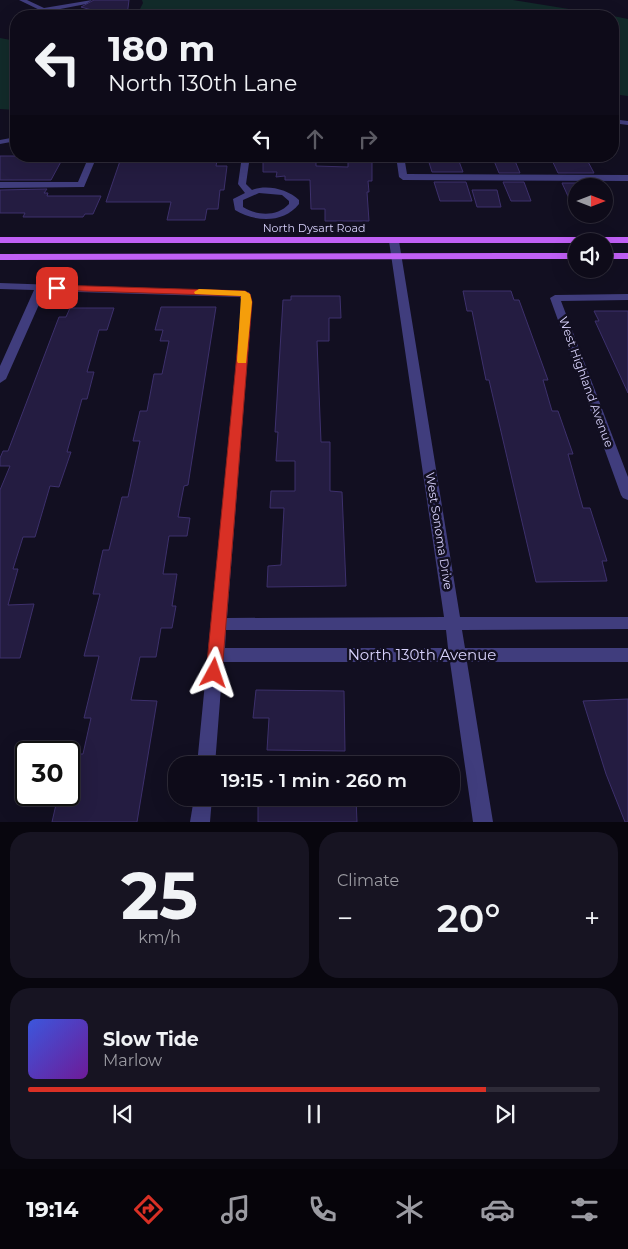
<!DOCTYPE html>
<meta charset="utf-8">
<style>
:root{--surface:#0e0b19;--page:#171422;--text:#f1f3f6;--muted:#9b9ba2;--line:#2e2b38;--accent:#d93025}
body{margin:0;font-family:Montserrat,sans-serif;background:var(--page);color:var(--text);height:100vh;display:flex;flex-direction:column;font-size:19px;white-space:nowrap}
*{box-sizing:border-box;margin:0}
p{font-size:16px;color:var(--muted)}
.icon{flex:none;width:28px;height:28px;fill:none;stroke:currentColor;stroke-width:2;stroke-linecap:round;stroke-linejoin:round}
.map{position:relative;height:822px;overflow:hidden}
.sheet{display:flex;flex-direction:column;gap:10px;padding:10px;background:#08060e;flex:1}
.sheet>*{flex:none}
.hud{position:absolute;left:10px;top:10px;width:609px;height:152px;border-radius:20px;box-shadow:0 5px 20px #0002,0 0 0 1px var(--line);background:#0e0b19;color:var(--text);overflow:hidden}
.needle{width:32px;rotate:90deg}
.buttons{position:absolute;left:568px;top:178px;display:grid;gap:10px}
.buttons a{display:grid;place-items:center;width:45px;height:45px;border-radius:50%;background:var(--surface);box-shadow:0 5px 20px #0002,0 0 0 1px var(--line);font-size:25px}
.speed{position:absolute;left:15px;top:741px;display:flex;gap:10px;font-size:25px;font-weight:700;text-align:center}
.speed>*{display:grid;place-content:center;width:65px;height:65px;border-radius:50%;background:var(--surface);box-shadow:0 5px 20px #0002,0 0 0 1px var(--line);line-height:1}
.speed .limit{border:2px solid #111;border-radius:8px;background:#fff;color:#111}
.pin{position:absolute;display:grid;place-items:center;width:42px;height:42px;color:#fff;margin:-21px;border-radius:10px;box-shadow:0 2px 8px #0006}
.me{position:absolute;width:55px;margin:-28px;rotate:5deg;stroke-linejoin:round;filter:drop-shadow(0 0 4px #0008)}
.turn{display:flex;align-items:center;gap:18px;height:105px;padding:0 15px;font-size:22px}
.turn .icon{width:65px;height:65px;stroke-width:2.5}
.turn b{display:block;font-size:35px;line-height:42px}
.lanes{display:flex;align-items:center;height:48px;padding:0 15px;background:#0003;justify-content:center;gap:25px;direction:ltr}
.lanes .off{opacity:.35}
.big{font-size:38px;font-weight:600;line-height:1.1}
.sheet .widget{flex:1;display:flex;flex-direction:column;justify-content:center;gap:8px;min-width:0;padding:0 18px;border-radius:20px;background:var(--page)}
.sheet .dial{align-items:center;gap:0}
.dial b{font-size:65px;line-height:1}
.song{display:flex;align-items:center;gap:15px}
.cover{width:60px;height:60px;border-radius:8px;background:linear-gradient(135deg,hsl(230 70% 55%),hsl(280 70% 35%))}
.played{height:5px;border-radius:2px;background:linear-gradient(90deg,var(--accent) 80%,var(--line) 80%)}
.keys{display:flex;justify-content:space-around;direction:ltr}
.heat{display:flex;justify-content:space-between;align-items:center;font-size:28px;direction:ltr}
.sheet .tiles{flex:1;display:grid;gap:10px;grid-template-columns:1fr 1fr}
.widget:last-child{grid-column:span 2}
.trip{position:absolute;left:168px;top:756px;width:292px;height:50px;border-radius:20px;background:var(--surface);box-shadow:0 5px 20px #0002,0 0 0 1px var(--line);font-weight:600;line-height:50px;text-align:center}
.tab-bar{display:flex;height:80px;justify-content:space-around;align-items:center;background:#06040a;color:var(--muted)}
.tab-bar .icon{width:35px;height:35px}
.tab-bar .selected{color:var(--accent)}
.tab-bar b{font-size:22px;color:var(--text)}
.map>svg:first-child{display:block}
.green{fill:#122b2a}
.building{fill:#241c41;stroke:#3d306c}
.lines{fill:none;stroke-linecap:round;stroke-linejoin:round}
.minor{fill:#403d7d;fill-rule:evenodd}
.major{fill:#c060f5;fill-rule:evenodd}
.route{fill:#d93025;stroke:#8d1f18}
.slow{fill:#f59e0b}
.labels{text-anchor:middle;stroke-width:5;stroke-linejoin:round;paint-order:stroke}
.far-street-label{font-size:11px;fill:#d8d2fc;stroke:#120f21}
.street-label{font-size:12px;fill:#d8d2fc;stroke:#120f21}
.near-street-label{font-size:15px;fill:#d8d2fc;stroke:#120f21}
</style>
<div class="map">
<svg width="628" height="822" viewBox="0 0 628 822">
<rect width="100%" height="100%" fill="#120f21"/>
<path class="green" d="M142,0h371l99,16h-443l-30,-5 4,-8z
M613,16l15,3v77l-15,-2z
M0,38l16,3v69l-16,-1z"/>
<path class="building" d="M94,0h35l-2,16h-14l-32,-9z
M0,156h64l-13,24h-51z
M218,156l-2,10h11l-3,24h-4l-2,19h-11l-2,11h-38l4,-18h-65l15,-44z
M263,156h53v10l32,1v-8h24v22h-4l1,11h-2l2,29h-44v-12h-14l-1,-29h-25v-4l-9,1 1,-5h-14z
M427,156h30l6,16h-31z
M492,156h21l7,17h-21z
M550,156h35l9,17h-36z
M434,182h32l6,19h-32z
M503,182h21l7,19h-20z
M562,183h37l2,3h-25v19h-4z
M47,189l-3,4h4l-1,3h54l-8,18h-8l-2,3h-60l2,-4h-25v-23z
M472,190h25l4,17h-24z
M463,291h48l3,9h5l29,80h-5l9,31h6l15,43h-5l15,54h7l17,53h-5l5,20 -71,1 -47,-202h-3l-14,-69h-5z
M291,296h49l1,22h-12v23h-12l4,101h9v49l12,1 4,94 -79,1 1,-21 13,-1 3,-57h-14l1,-17h24v-30h-19l2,-29h-3l8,-132h8z
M161,307h55l-28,178 -4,1 -6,31 12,1 -3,18h-18l-6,38h14l-5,32h4l-4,22h-11l-5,29h-16l-9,43 26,1 -20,121h-85l5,-22h11l10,-46h5l8,-36h-7l15,-62h-15l16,-62h-7l10,-44h6l13,-53h6l12,-56h-7l7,-30h7l7,-37h8l7,-33h-9l3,-11h-8z
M70,308h44l-7,22h-8l-12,42h7l-7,27h-5l-15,53h4l-12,35 -9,-1 -15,51h-12l-10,32h5l-10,36 26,-1 -14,54h-20v-168l10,-24h-10v-8l3,-7h5l51,-134h7z
M594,311h34v82l-33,-72h4z
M256,690l88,1 1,60 -78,-1 2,-32h-16z
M628,699v123h-3l-19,-48 -23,-73z
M276,798h80l1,24h-99v-16h18z"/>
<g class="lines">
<path class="minor" d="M19,0h8l17,8 48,-8 -6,4 -36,7 3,2 -3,2z
M612,119l16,2v4l-16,-2z
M16,137v4l-16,3v-4z
M89,156h8l-13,31 -84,1v-6h78z
M242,156h8l-4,28 6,6c14,-6 36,-1 47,10v4c-16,20 -44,18 -64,6l-2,-11 12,-6 -7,-9zM259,193l23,2 7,6v3c-12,13 -32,12 -46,3v-7z
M396,156h8l3,18 221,1v6l-225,-1 -4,-3z
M394,238l5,3 61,376h168v12l-166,1 3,18h163v14h-161l26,160h-20l-23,-160h-227l-8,103h-18l45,-463 -2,-5 -195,-6 -39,88 -6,4v-17l34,-76 -34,-1v-6l249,9 3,10 -25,316 217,-1 -55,-376zM226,630h220l2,18h-223z
M628,294v6l-67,1 67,176v23l-5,-2 -2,-3 -71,-197 5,-3z
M194,798h18l-2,24h-20z"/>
<path class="major" d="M0,237h628v6h-24v-2h-28v2h-576z
M576,253v6l-576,1v-6z
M604,253h24v6h-24z"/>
</g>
<path class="route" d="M57,285l188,6 5,3 2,8 -30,371 -3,5 -5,1 -5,-1 -3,-5 36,-371 -1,-6 -188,-6 -1,-2z"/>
<path class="slow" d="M199,289l46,2 5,3 2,8 -6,61h-8l-1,-2 4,-65 -46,-2 -1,-2z"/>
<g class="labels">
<g class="far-street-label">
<text x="314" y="232">North Dysart Road</text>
</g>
<g class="street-label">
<text transform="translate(586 382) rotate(70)" y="4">West Highland Avenue</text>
<text transform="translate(439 531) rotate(81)" y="4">West Sonoma Drive</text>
</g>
<g class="near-street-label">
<text x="422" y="660">North 130th Avenue</text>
</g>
</g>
</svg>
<div class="buttons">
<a><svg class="needle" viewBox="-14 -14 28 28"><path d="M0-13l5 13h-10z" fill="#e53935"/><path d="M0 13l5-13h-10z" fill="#9b9ba2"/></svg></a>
<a><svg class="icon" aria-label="sound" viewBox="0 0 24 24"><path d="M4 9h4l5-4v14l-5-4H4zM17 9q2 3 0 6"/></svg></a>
</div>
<div class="speed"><div class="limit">30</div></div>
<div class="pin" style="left:57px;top:288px;background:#d93025"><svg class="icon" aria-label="arrive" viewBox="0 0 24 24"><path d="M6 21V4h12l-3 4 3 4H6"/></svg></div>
<svg class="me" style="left:214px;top:673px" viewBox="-20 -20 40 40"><path d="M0-17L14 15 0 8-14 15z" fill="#d93025" stroke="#fff" stroke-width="4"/></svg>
<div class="trip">19:15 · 1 min · 260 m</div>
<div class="hud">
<div class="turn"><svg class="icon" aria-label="left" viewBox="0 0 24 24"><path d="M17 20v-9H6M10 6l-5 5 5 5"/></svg><div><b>180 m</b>North 130th Lane</div></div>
<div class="lanes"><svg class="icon" aria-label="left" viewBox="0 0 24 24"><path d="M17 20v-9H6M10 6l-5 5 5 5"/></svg><svg class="icon off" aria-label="ahead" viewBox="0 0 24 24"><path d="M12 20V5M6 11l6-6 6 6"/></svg><svg class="icon off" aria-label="right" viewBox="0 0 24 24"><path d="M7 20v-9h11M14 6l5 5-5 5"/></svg></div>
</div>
</div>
<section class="sheet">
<div class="tiles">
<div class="widget dial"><b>25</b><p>km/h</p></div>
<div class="widget"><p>Climate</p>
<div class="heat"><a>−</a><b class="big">20°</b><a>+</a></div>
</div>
<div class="widget">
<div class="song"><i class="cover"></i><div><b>Slow Tide</b><p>Marlow</p></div></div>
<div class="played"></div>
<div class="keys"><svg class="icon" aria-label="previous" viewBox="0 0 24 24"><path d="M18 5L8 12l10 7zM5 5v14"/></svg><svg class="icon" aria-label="pause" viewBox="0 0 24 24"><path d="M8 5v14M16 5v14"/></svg><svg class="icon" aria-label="next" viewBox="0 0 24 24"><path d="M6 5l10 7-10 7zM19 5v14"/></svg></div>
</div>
</div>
</section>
<nav class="tab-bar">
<b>19:14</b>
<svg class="icon selected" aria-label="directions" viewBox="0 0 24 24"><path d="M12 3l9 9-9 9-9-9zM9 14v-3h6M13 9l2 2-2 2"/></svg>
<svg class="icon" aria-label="music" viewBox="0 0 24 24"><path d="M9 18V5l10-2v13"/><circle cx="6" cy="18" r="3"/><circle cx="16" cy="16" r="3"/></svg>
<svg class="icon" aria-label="phone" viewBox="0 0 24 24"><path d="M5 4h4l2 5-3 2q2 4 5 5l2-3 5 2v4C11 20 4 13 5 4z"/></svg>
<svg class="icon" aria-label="climate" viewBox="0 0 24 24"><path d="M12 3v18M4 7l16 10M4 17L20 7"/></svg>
<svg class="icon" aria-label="car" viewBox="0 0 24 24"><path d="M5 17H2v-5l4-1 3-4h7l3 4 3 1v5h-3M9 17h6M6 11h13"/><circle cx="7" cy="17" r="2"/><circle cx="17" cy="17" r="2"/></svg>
<svg class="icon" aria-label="filters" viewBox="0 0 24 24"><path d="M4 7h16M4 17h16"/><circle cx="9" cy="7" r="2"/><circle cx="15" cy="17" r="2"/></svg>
</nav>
